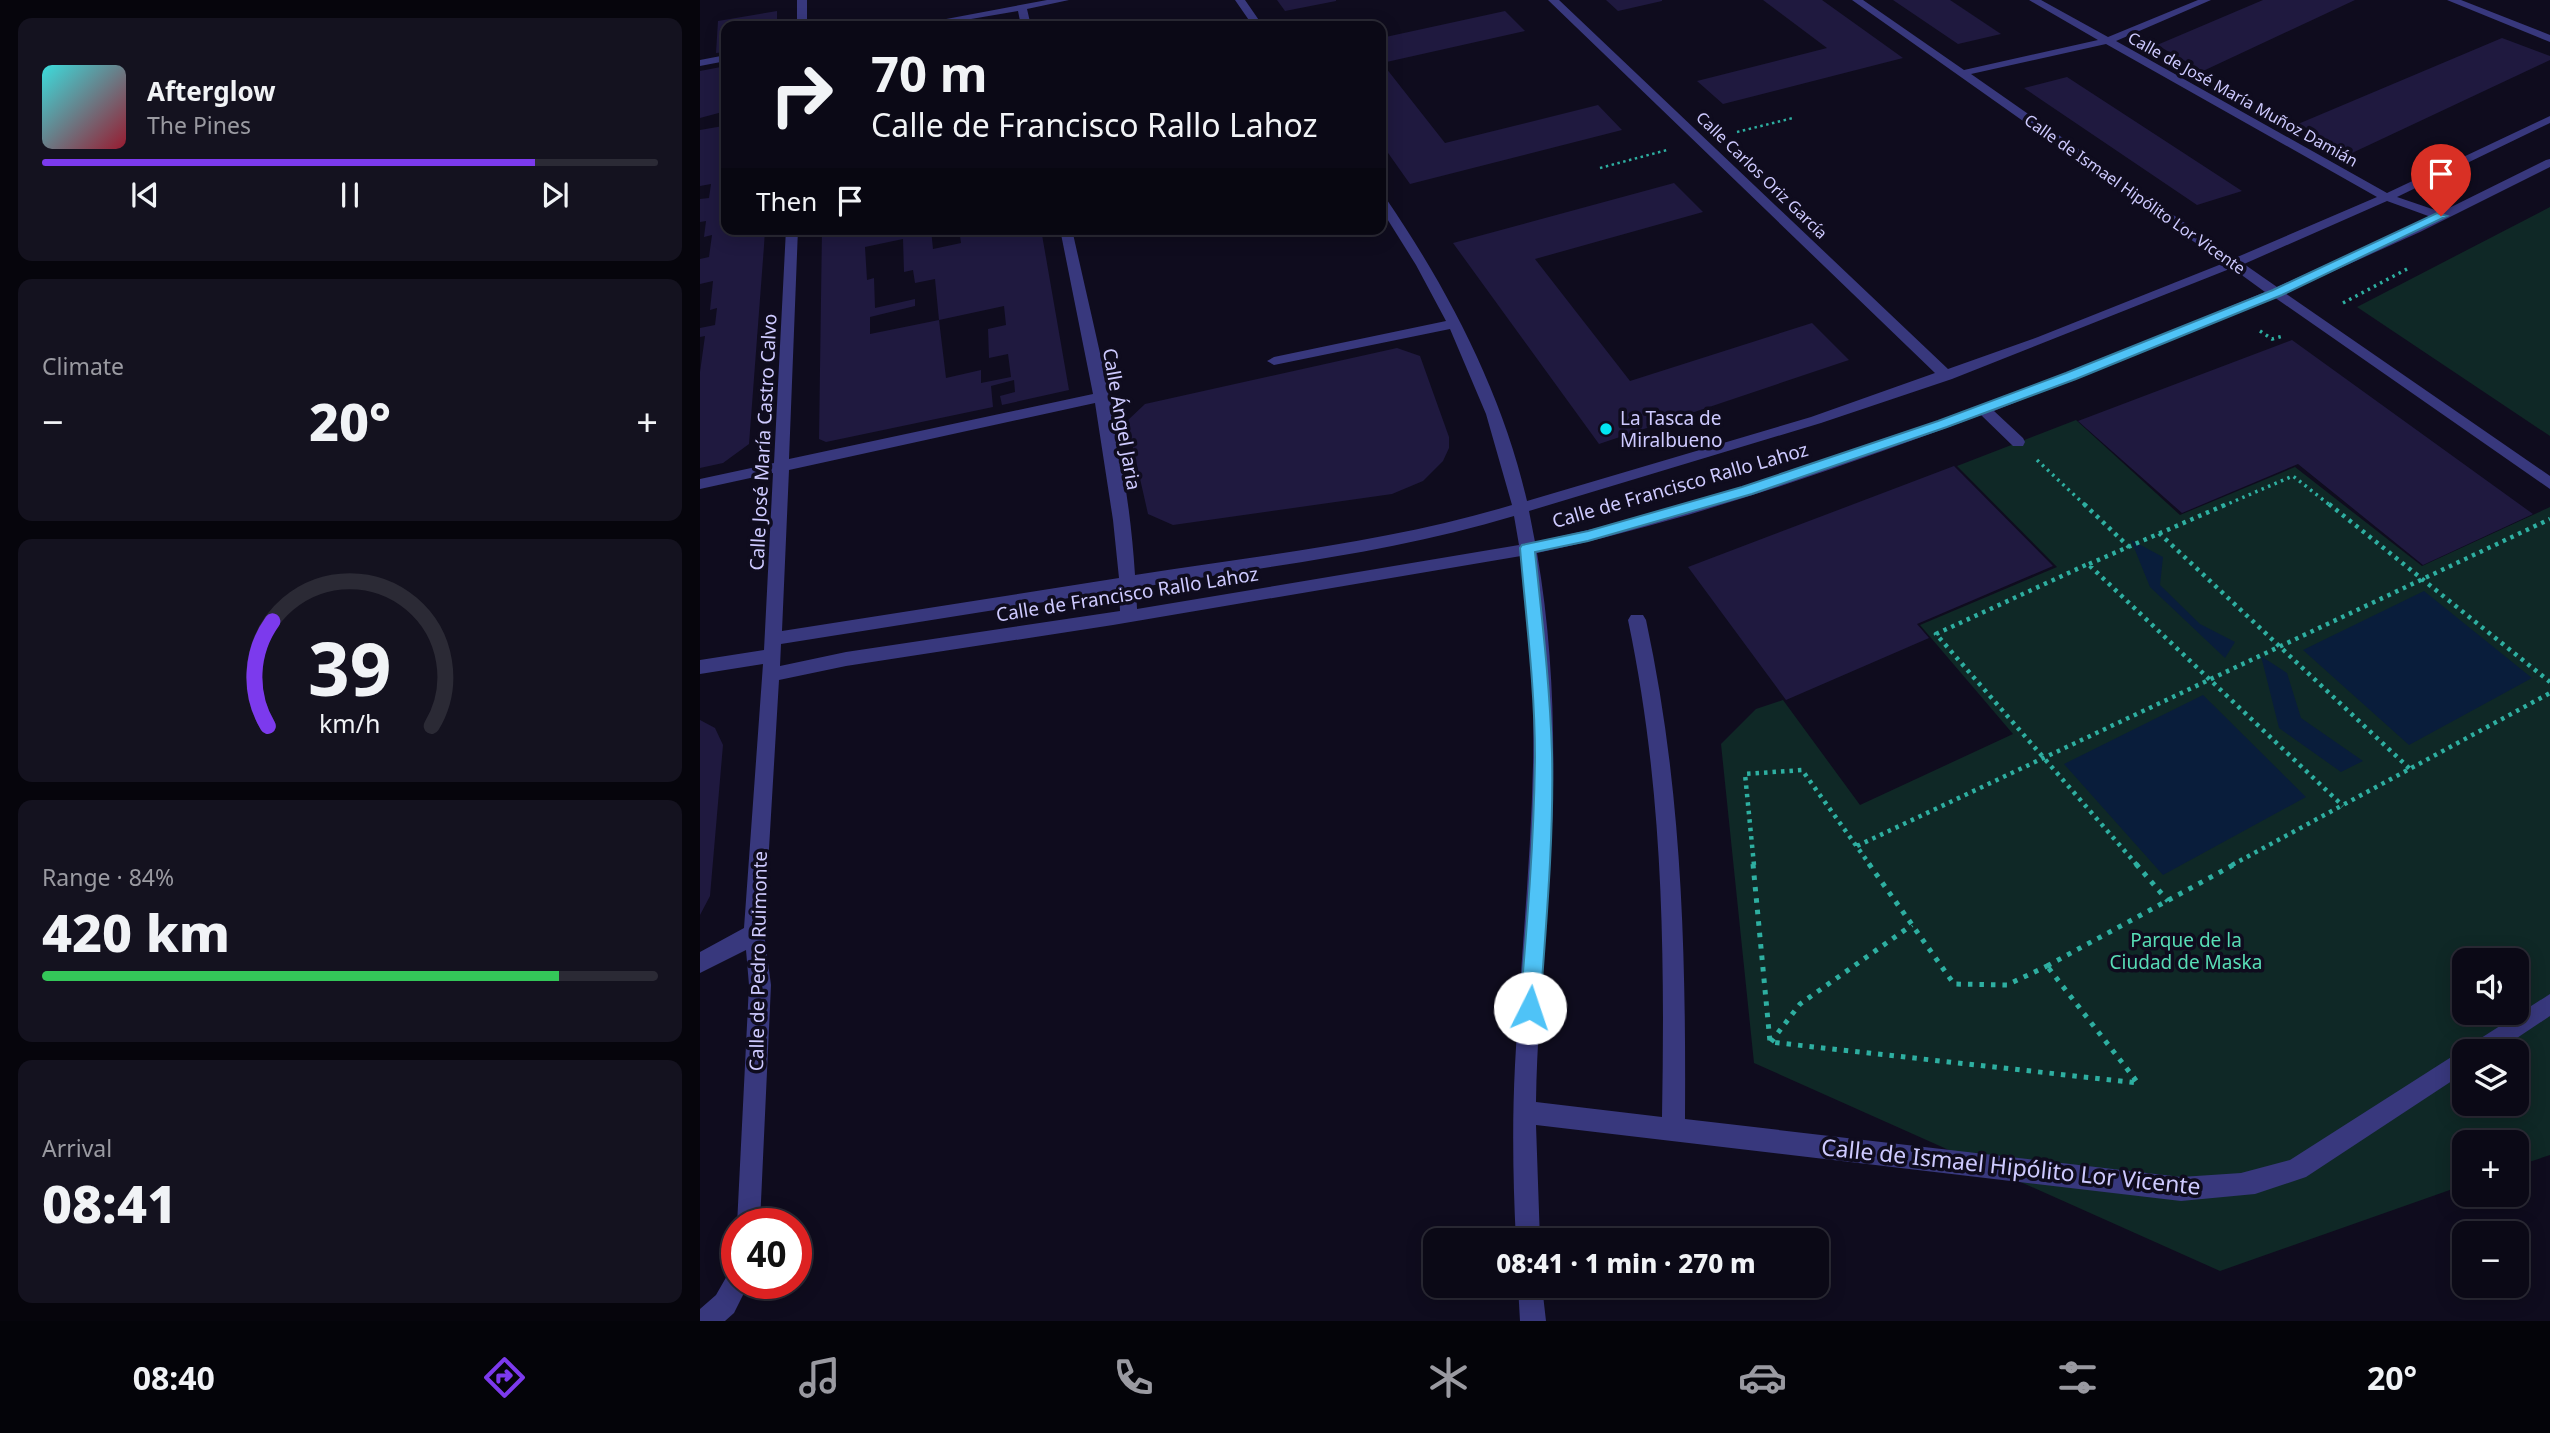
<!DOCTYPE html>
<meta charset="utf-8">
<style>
:root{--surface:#0b0916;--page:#14121f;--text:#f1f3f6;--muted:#9a9aa1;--line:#2b2a35;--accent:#7c3aed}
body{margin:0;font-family:"Noto Sans",sans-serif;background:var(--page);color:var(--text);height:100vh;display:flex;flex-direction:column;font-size:26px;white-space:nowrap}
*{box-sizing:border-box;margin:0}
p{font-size:23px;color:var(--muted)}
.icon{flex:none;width:38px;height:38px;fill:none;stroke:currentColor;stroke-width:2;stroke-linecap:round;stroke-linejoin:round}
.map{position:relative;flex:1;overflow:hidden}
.side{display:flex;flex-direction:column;gap:18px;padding:18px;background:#06050c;width:700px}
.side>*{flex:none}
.top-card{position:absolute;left:21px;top:21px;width:665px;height:214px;border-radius:14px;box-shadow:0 4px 18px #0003,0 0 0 2px var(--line);background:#0b0916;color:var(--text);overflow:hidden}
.buttons{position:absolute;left:1752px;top:948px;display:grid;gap:14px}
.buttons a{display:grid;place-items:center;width:77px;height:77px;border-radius:14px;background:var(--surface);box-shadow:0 4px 18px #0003,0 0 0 2px var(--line);font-size:35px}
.speed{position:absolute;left:21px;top:1208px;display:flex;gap:14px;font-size:35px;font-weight:700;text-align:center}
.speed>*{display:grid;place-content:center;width:91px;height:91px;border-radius:50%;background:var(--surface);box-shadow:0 4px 18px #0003,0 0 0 2px var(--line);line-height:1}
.speed .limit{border:10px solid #d22;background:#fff;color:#111}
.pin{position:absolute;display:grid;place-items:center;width:60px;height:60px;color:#fff;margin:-72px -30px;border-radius:50% 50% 50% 0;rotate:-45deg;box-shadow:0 0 7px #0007}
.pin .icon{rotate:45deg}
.me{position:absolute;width:77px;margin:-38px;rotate:4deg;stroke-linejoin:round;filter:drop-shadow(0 0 5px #0008)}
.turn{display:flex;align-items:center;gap:24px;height:147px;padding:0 35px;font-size:32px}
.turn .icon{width:91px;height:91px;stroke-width:2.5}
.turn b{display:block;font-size:49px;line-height:60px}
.then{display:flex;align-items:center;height:66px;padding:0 35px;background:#0003;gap:14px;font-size:26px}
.big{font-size:52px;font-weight:800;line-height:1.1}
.side .tile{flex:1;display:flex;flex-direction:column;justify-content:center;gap:10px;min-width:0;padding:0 24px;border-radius:14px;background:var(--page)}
.side .dial{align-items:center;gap:0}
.dial svg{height:182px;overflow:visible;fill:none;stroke:var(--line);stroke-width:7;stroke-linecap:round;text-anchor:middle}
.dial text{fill:var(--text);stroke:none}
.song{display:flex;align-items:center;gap:21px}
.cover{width:84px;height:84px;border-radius:10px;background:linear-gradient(135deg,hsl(180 70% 55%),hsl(350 70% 35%))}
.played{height:7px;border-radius:4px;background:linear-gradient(90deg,var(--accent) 80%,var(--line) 80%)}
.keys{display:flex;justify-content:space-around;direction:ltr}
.heat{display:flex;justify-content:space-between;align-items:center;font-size:38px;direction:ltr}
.charge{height:10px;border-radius:5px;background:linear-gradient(90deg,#34c759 84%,var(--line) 0)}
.trip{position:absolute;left:723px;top:1228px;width:406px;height:70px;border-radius:14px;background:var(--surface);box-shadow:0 4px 18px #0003,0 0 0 2px var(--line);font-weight:800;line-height:70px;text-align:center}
.tab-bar{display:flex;height:112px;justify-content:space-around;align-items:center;background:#040409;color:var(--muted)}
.tab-bar .icon{width:49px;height:49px}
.tab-bar .on{color:var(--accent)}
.tab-bar b{font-size:32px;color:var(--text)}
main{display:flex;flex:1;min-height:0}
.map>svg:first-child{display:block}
.green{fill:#0f2826;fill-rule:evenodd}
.water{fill:#091d3b}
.building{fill:#1f193f;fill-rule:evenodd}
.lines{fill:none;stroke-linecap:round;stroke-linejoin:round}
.path-far3{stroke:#2eafa1;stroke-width:2.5;stroke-dasharray:2.5 3.5;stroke-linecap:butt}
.path-far2{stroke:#2eafa1;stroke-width:3.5;stroke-dasharray:2.5 4.5;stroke-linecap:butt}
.path-far1{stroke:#2eafa1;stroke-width:4.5;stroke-dasharray:3.5 5;stroke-linecap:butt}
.path{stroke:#2eafa1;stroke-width:5;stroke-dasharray:4.5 7;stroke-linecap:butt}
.minor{fill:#38387d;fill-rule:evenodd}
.route{fill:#4fc3f7;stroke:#337fa1;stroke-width:2}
.poi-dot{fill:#02e5f2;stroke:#0f0c1e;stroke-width:2.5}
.labels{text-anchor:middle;stroke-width:7;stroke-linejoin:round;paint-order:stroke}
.far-street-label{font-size:16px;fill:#cecaff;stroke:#0f0c1e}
.poi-label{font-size:19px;fill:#cecaff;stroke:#0f0c1e;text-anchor:start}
.street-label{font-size:19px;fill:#cecaff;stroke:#0f0c1e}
.park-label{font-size:19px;fill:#58ddb6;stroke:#0f0c1e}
.near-street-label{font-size:23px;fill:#cecaff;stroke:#0f0c1e}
</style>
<main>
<section class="side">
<div class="tile">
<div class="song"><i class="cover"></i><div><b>Afterglow</b><p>The Pines</p></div></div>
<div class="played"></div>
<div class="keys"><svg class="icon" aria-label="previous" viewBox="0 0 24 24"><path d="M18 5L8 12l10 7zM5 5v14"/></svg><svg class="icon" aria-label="pause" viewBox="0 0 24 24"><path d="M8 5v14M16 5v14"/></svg><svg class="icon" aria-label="next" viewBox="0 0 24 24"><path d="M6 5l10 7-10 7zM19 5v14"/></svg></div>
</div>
<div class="tile"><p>Climate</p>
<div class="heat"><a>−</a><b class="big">20°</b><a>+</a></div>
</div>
<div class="tile dial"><svg viewBox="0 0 100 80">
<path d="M14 69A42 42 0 1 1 86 69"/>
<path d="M14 69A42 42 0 0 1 16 23" stroke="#7c3aed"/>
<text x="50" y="56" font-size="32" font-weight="700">39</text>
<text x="50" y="72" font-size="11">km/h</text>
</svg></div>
<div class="tile"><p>Range · 84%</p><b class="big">420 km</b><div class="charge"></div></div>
<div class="tile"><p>Arrival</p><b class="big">08:41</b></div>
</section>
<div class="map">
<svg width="1850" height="1321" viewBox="0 0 1850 1321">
<rect width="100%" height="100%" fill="#0f0c1e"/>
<path class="green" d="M1850,207v229l-193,-129z
M1376,420l104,95 115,-48 127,99 128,-59v648l-33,11 -1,-23h-52v42l-244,86 -466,-208 -33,-319 35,-35 27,-9 77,105 153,-71 -93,-109 137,-58 -100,-101zM1764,961h52v52h-52zM1764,1052h52v52h-52z"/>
<path class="water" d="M1431,540l32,17 -3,28 40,39 35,18 -10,16 -75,-71z
M1724,591l108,87 -123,67 -106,-95z
M1561,656l26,17 14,45 62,43 -22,11 -62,-44z
M1503,695l103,102 -143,78 -99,-111z"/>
<path class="building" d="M577,0h59v1l-51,10z
M906,0h56v1l-44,10z
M1063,0h59l81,58 -180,46 -26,-23 130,-33z
M1193,0h57l51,34 -43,10z
M1563,0h92l-152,71 -46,-26z
M77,11v15h-51v26l-10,1 2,-32z
M805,11l20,20 -143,32 63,80 153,-38 24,25 -212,54 -29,-41v-105z
M298,19l5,1 1,6h-40z
M1802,38l48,18v4l-198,93 -54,-29z
M26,66v45l-26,7v-47z
M1367,77l175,114 -45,14 -173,-117z
M25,112l1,117h39l-1,17 -15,198 -26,19 -23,5v-96l5,-36 -5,1v-9l15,-3 2,-17 -7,2 3,-29 -13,3v-25l9,-2 3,-22 -8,2 2,-16 -6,1v-23l9,-1 2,-14 -11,2v-56l23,-4z
M974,183l29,29 -168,47 95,122 182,-58 37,37 -250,84 -146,-201z
M122,229h109l2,20 28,-6 -2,-14h82l28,161 -67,15 -2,-9 15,-4 -1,-12 -23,6 2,21 -167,35 -7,-3zM203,239l1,33 9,-2 2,13 20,-4 4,41 65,-14 2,19 -18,4 1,29 19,-4 3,23 -30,6v-13l-35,8 -7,-58 -69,14v-17l45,-11v-7l-40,9 -1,-30 -7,2 -2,-33z
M1592,340l241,174 -110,51 -125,-101 -116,49 -104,-92z
M697,348l23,8 29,81v11l-6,13 -20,20 -31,13 -219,31 -25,-11 -21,-93 18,-17z
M1254,466l99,100 -136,58 12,14 -143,62 -98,-133z
M0,720l15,8 8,17 -13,151 -10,19z"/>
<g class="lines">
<path class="path-far3" d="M1037,132l56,-14
M900,168l67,-18"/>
<path class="path-far2" d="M1643,303l64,-34
M1560,331l12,8 11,-3
M1337,460l49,46
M1523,506l70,-30 38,30"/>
<path class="path-far1" d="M1384,504l45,43
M1629,504l221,178
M1459,533l251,236
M1389,564l138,-60
M1157,846l693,-327
M1054,865l-9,-91 57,-4 68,95
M1437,865l-201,-231 152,-70 255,242
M1532,865l318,-172"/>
<path class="path" d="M1053,864l17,178 368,41 -91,-117
M1169,864l85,120 53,1 40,-19
M1436,864l32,37
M1347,966l188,-102
M1071,1042l29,-38 112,-79"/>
<path class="minor" d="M97,0h10v26h-10z
M347,0h22l-42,9 4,17h-10l-3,-15 -88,15h-21z
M535,0h10l18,26h-10z
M848,0h11l389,369 90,-32 186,-74 -372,-263h11l101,70 134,-30 -69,-40h12l67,37 90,-37h13l-95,41 271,152 163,-77v7l-153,74 44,15 105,-52 4,-1v8l-130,65 -135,61 265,183v13l-276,-192 -280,114 29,27 2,4 -2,4h-10l-32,-31c-145,54 -292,106 -444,138 18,103 19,210 13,314 -4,78 -13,157 -14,235l126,15c3,-169 1,-331 -34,-497l3,-5h12l3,5c36,167 40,329 39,499l496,58 60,-4 49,-13 260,-166v22l-54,36h-32v21l-158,104 -51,17 -74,7 -645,-76 4,116h-24c-3,-59 -4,-117 -1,-176 9,-170 33,-339 6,-509l-408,69 -267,41 -67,14 -15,253 7,52 -11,238 -23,2 12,-240 -3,-35 -46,23v-21l44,-24 19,-264 -63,10v-14l64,-10 9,-177 -73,16v-10l74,-16 12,-234h12l-9,230 304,-65 -33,-165h12c25,114 56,230 63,346 126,-20 255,-33 377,-70l-26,-91 -36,-85 -176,36 -7,-4 7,-4 172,-36 -30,-56 -35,-56v-13l4,1c63,92 117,195 142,304l284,-84 124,-44zM1406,44l271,153 -142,61 -264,-184zM1687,201l44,16 -154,70 -33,-23zM1532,268l33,24c-233,98 -482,198 -730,250l-6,-31 292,-88 131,-44zM395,403l18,117 6,58 -337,53 7,-161zM814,516l5,29 -382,64 -1,-21c126,-21 256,-35 378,-72zM419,590l1,21 -274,41 -66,14 1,-22z
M1747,0h14l89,35v7z
M26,55v6l-26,5v-6z
M37,1271v12h12l-15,30 -9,8h-25v-12l16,-14 12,-21z
M818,1286h24l4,35h-26z"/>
</g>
<path class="route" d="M1737,213l10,3 -165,79 -206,84 -129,48 -195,67 -164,47 -53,11c7,67 15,134 17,201 2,85 -6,171 -12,255l-3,7 -7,3 -7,-3 -3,-7c7,-83 14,-167 15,-251 0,-70 -9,-139 -15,-209l2,-3 66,-14 154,-44 196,-66 128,-48 207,-83z"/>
<circle class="poi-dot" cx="906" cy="429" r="7"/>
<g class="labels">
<g class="far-street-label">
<text transform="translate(1543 99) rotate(29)" y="6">Calle de José María Muñoz Damián</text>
<text transform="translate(1062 175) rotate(44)" y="6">Calle Carlos Oriz García</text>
<text transform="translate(1435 194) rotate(35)" y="6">Calle de Ismael Hipólito Lor Vicente</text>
</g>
<g class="poi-label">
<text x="920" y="425">La Tasca de<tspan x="920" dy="22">Miralbueno</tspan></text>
</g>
<g class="street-label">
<text transform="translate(422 419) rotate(80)" y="7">Calle Ángel Jaria</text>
<text transform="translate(63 442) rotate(-87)" y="7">Calle José María Castro Calvo</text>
<text transform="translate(980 485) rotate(-16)" y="7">Calle de Francisco Rallo Lahoz</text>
<text transform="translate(427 594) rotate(-9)" y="7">Calle de Francisco Rallo Lahoz</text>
<text transform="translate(58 961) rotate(-89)" y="7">Calle de Pedro Ruimonte</text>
</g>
<g class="park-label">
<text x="1486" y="947">Parque de la<tspan x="1486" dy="22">Ciudad de Maska</tspan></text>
</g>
<g class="near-street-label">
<text transform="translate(1311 1167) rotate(6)" y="8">Calle de Ismael Hipólito Lor Vicente</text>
</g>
</g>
</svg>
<div class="buttons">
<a><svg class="icon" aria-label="sound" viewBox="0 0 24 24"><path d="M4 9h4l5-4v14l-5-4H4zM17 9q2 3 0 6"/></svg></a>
<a><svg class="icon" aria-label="layers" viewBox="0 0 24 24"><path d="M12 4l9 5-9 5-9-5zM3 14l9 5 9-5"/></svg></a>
<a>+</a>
<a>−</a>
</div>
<div class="speed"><div class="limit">40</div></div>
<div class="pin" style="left:1741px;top:216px;background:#d93025"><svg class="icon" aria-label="arrive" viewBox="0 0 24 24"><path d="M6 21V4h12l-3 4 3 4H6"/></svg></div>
<svg class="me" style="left:830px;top:1008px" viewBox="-20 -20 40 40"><circle r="19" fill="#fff"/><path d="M0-13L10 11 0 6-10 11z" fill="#4fc3f7"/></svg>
<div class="trip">08:41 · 1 min · 270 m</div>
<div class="top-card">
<div class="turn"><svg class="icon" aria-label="right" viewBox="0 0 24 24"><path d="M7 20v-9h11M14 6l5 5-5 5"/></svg><div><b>70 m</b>Calle de Francisco Rallo Lahoz</div></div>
<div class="then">Then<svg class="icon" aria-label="arrive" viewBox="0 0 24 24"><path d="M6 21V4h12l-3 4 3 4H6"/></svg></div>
</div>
</div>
</main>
<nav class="tab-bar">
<b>08:40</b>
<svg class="icon on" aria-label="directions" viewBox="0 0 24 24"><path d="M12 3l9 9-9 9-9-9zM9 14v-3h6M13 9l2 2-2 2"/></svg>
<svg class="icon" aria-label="music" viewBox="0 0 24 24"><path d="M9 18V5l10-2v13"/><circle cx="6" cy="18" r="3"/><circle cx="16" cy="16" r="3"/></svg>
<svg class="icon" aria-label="phone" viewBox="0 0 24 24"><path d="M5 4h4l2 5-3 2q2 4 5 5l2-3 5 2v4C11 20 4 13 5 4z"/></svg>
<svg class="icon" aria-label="climate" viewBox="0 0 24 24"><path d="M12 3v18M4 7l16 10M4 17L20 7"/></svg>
<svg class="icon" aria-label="car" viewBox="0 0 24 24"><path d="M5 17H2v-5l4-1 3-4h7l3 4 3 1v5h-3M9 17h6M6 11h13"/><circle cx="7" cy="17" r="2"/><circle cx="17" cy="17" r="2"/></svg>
<svg class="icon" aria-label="filters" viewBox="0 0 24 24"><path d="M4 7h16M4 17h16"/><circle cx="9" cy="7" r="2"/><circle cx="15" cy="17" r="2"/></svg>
<b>20°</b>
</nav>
